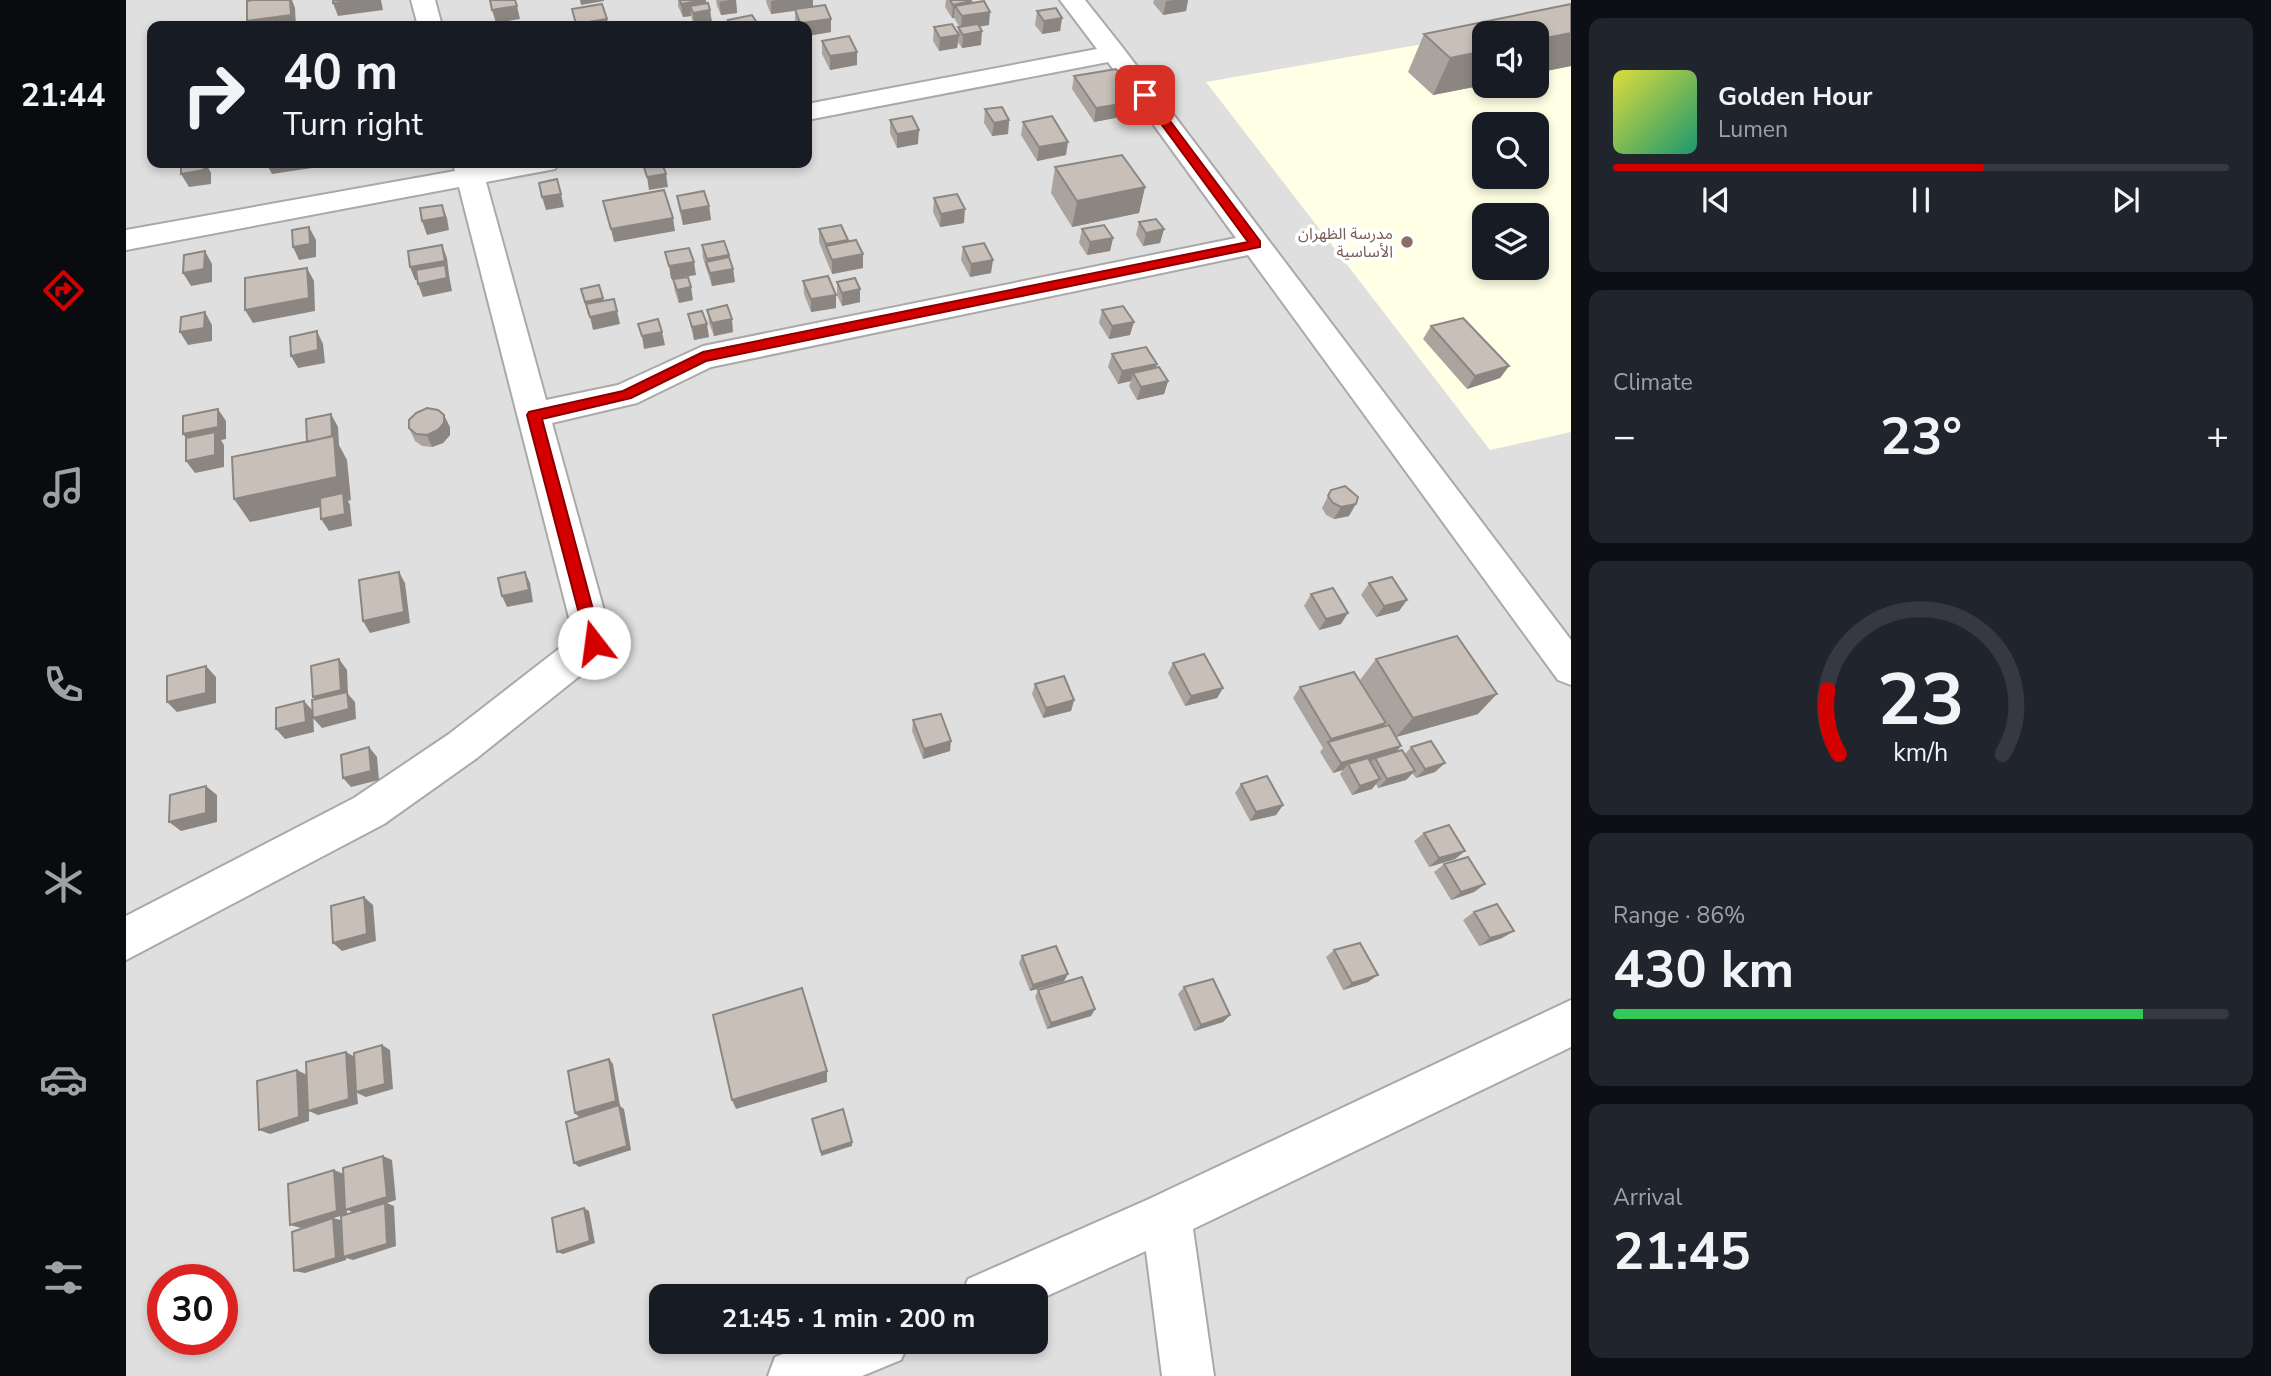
<!DOCTYPE html>
<meta charset="utf-8">
<style>
:root{--surface:#171b24;--page:#20242c;--text:#f1f3f6;--muted:#9ea1a6;--line:#363941;--accent:#d40000}
body{margin:0;font-family:"Nunito Sans","Noto Sans Arabic",sans-serif;background:var(--page);color:var(--text);height:100vh;display:flex;flex-direction:column;font-size:26px;white-space:nowrap}
*{box-sizing:border-box;margin:0}
p{font-size:23px;color:var(--muted)}
.icon{flex:none;width:38px;height:38px;fill:none;stroke:currentColor;stroke-width:2;stroke-linecap:round;stroke-linejoin:round}
.map{position:relative;flex:1;overflow:hidden}
.details{display:flex;flex-direction:column;gap:18px;padding:18px;background:#0d0f14;width:700px}
.details>*{flex:none}
.guide{position:absolute;left:21px;top:21px;width:665px;height:147px;border-radius:14px;box-shadow:0 4px 10px #0003;background:#171b24;color:var(--text);overflow:hidden}
.fabs{position:absolute;left:1346px;top:21px;display:grid;gap:14px}
.fabs a{display:grid;place-items:center;width:77px;height:77px;border-radius:14px;background:var(--surface);box-shadow:0 4px 10px #0003;font-size:35px}
.speed{position:absolute;left:21px;top:1264px;display:flex;gap:14px;font-size:35px;font-weight:700;text-align:center}
.speed>*{display:grid;place-content:center;width:91px;height:91px;border-radius:50%;background:var(--surface);box-shadow:0 4px 10px #0003;line-height:1}
.speed .limit{border:10px solid #d22;background:#fff;color:#111}
.pin{position:absolute;display:grid;place-items:center;width:60px;height:60px;color:#fff;margin:-30px;border-radius:14px;box-shadow:0 4px 10px #0006}
.me{position:absolute;width:77px;margin:-38px;rotate:345deg;stroke-linejoin:round;filter:drop-shadow(0 0 5px #0008)}
.turn{display:flex;align-items:center;gap:24px;height:147px;padding:0 21px;font-size:32px}
.turn .icon{width:91px;height:91px;stroke-width:2.5}
.turn b{display:block;font-size:49px;line-height:60px}
.big{font-size:52px;font-weight:700;line-height:1.1}
.details .widget{flex:1;display:flex;flex-direction:column;justify-content:center;gap:10px;min-width:0;padding:0 24px;border-radius:14px;background:var(--page)}
.details .dial{align-items:center;gap:0}
.dial svg{height:182px;overflow:visible;fill:none;stroke:var(--line);stroke-width:7;stroke-linecap:round;text-anchor:middle}
.dial text{fill:var(--text);stroke:none}
.song{display:flex;align-items:center;gap:21px}
.cover{width:84px;height:84px;border-radius:10px;background:linear-gradient(135deg,hsl(60 70% 55%),hsl(160 70% 35%))}
.played{height:7px;border-radius:4px;background:linear-gradient(90deg,var(--accent) 60%,var(--line) 60%)}
.keys{display:flex;justify-content:space-around;direction:ltr}
.heat{display:flex;justify-content:space-between;align-items:center;font-size:38px;direction:ltr}
.charge{height:10px;border-radius:5px;background:linear-gradient(90deg,#34c759 86%,var(--line) 0)}
.trip{position:absolute;left:523px;top:1284px;width:399px;height:70px;border-radius:14px;background:var(--surface);box-shadow:0 4px 10px #0003;font-weight:700;line-height:70px;text-align:center}
main{display:flex;flex:1;min-height:0}
.menu{display:flex;flex-direction:column;width:126px;justify-content:space-around;align-items:center;background:#090b0e;color:var(--muted)}
.menu .icon{width:49px;height:49px}
.menu .on{color:var(--accent)}
.menu b{font-size:32px;color:var(--text)}
.map>svg:first-child{display:block}
.residential{fill:#e0dfdf;fill-rule:evenodd}
.education{fill:#ffffe5;fill-rule:evenodd}
.lines{fill:none;stroke-linecap:round;stroke-linejoin:round}
.minor-casing{stroke:#a9a9a9;stroke-width:4}
.minor{fill:#fff;fill-rule:evenodd}
.wall{fill:#aba49e}
.shaded-wall{fill:#8b8681}
.building{fill:#c7bfb8;stroke:#8b8681;stroke-width:2}
.route{fill:#d40000;stroke:#8a0000;stroke-width:2}
.education-dot{fill:#8d6e63;stroke:#fff;stroke-width:2.5}
.labels{text-anchor:middle;stroke-width:7;stroke-linejoin:round;paint-order:stroke}
.far-education-label{font-size:16px;fill:#785e54;stroke:#fff;text-anchor:end}
</style>
<main>
<nav class="menu">
<b>21:44</b>
<svg class="icon on" aria-label="directions" viewBox="0 0 24 24"><path d="M12 3l9 9-9 9-9-9zM9 14v-3h6M13 9l2 2-2 2"/></svg>
<svg class="icon" aria-label="music" viewBox="0 0 24 24"><path d="M9 18V5l10-2v13"/><circle cx="6" cy="18" r="3"/><circle cx="16" cy="16" r="3"/></svg>
<svg class="icon" aria-label="phone" viewBox="0 0 24 24"><path d="M5 4h4l2 5-3 2q2 4 5 5l2-3 5 2v4C11 20 4 13 5 4z"/></svg>
<svg class="icon" aria-label="climate" viewBox="0 0 24 24"><path d="M12 3v18M4 7l16 10M4 17L20 7"/></svg>
<svg class="icon" aria-label="car" viewBox="0 0 24 24"><path d="M5 17H2v-5l4-1 3-4h7l3 4 3 1v5h-3M9 17h6M6 11h13"/><circle cx="7" cy="17" r="2"/><circle cx="17" cy="17" r="2"/></svg>
<svg class="icon" aria-label="filters" viewBox="0 0 24 24"><path d="M4 7h16M4 17h16"/><circle cx="9" cy="7" r="2"/><circle cx="15" cy="17" r="2"/></svg>
</nav>
<div class="map">
<svg width="1445" height="1376" viewBox="0 0 1445 1376">
<rect width="100%" height="100%" fill="#f2efe9"/>
<path class="residential" d="M0,0h1445v1376h-1445zM26,26h655v137h-655zM1358,33h52v53h-52zM1358,124h52v53h-52zM1358,215h52v53h-52zM37,1279h59v60h-59zM536,1297h374v45h-374z"/>
<path class="education" d="M1445,18v414l-81,18 -284,-368zM1358,33h52v53h-52zM1358,124h52v53h-52zM1358,215h52v53h-52z"/>
<g class="lines">
<g class="minor-casing">
<path id="minor" d="M285,0h24l7,26h-24z
M934,0h25l38,48 448,592v45l-13,-5 -310,-425 -537,112 -74,36 -85,20 61,220 -6,11 -130,104 -93,66 -258,136v-44l228,-118 95,-64 125,-97 -115,-450 -333,63v-20l329,-59 -2,-8h28l1,3 17,-3h60l-4,6 -69,13 60,218 72,-15 85,-39 533,-108 -128,-176 -301,58v-16l290,-55z
M1445,1000v47l-378,182 21,147h-52l-16,-125 -110,50v-4h-75l7,-18 181,-80z
M688,1342h95l-8,18 -39,16h-94l7,-19z"/>
</g>
<use href="#minor" class="minor"/>
</g>
<path class="wall" d="M552,0h28v3l4,7 2,13 -18,3 -3,-10 -8,1 -5,-11z
M590,0h20l1,13 -16,2 -4,-9z
M640,0h47v7l18,25 -24,4v-10h-10l-2,-4v-11l-24,3 -4,-9z
M820,0h24l1,3 18,22 -9,1 1,19 -19,3 -4,-6 -1,6 -18,3 -6,-10 1,-14 24,6 1,-7 -5,-8h-2l-7,-11z
M1028,0h34l-2,11 -23,4 -10,-12z
M1445,4v62l-35,7v-40h-52v52l-51,10 -25,-23 16,-38z
M911,11l25,7 -2,13 -18,3 -7,-9z
M696,41l35,11v13l-27,5 -8,-16z
M948,76l66,25 -4,13 -42,8 -22,-33z
M859,109l24,11 -1,14 -16,2 -8,-13z
M764,120l28,24 -21,4 -7,-15z
M897,122l43,33 -29,6 -16,-26z
M929,167l90,20 -6,26 -67,14 -21,-34z
M551,196l32,10 2,14 -28,5 -4,-16z
M808,198l30,25 -24,4 -7,-15z
M1013,222l25,7 -4,14 -17,3 -7,-11z
M693,229l44,39 -31,6 -13,-32z
M956,229l31,9 -3,13 -23,4 -8,-12z
M576,245l27,10 1,6 3,8 2,13 -23,4 -9,-28z
M837,247l28,26 -21,4 -9,-17z
M547,279l20,21 -14,3 -4,-11z
M677,281l33,14v13l-25,4 -7,-18z
M711,282l23,7v13l-18,4 -5,-11z
M581,310l26,22 -19,4 -5,-13z
M976,310l28,25 -21,4 -10,-16z
M562,314l21,23 -15,3z
M1305,326l78,40 -9,12 -33,11 -44,-50z
M986,354l45,10 -2,4 13,13 -4,13 -27,6 -8,-14 2,-5 -13,3 -10,-17z
M324,427v8l-7,8 -11,4 -10,-1 -7,-5 -6,-13z
M1205,490l18,26 -15,3 -8,-4 -4,-7z
M1243,583l38,17 -8,11 -23,6 -15,-22z
M1185,594l30,30 -22,6 -15,-24z
M1250,659l102,55 -82,23 1,14 8,3 6,-7 34,16 -10,9 -19,6 -4,-5 -6,7 -28,8 -2,-4 -4,5 -20,6 -12,-21 3,-4 -10,3 -13,-21 3,-4 -30,-50 7,-11 86,36 -3,4 5,-2 -28,-45z
M1047,663l50,25 -6,10 -32,8 -17,-33z
M909,684l39,16 -3,11 -28,7 -11,-24z
M787,720l37,31 -27,8 -11,-28z
M1115,784l42,21 -7,10 -26,6 -15,-28z
M1298,833l41,18 -10,8 -26,8 -15,-26z
M1318,864l41,20 -11,8 -23,8 -17,-28z
M1348,912l40,19 -12,7 -23,8 -16,-26z
M1208,950l34,32 -25,8 -17,-33z
M896,956l46,18 -4,7 -34,10 -11,-28z
M1058,987l46,28 -7,7 -29,9 -16,-37z
M912,990l57,19 -4,7 -44,13 -12,-32z"/>
<path class="shaded-wall" d="M164,0h2l3,8 1,18h-46l-3,-5z
M228,0h27l2,10 -45,6 -5,-13z
M454,0h24v1l-23,4z
M580,0l1,11 3,-1 2,13 -18,3 -1,-13 -3,-7 1,10 -8,1 -2,-13z
M604,0h6l1,13 -16,2 -2,-13z
M651,0h36v8l-42,6v-13z
M1049,0h13l-2,11 -23,4 3,-14z
M845,1l-1,14 20,-3 -1,13 -28,5 1,-14 -7,-10 -1,12h-2l1,-13z
M391,6l3,13 -24,4 -4,-13z
M936,18l-2,13 -18,3 2,-13z
M481,19l1,7h-31l-1,-2z
M705,19v13l-24,4v-10h-7v-3z
M856,31l-1,14 -19,3 1,-13z
M1445,33v33l-35,7v-33z
M833,35l-2,13 -18,3 1,-13z
M1358,51v34l-51,10 17,-37z
M731,52v13l-27,5v-14z
M1014,101l-4,13 -42,8 2,-14z
M883,120l-1,14 -16,2 2,-13z
M793,130l-1,14 -21,4v-14z
M942,142l-2,13 -29,6 2,-14z
M78,163h2l5,10v11l-22,3 -8,-13z
M140,163h45l1,5 -40,6z
M540,174l2,13 -19,3 -2,-13z
M1019,187l-6,26 -67,14 5,-26z
M435,194l3,13 -18,3 -4,-13z
M316,205l5,13 2,12 -22,5 -5,-14z
M583,206l2,14 -28,5 -2,-14z
M839,209l-1,14 -24,4 1,-13z
M547,218l2,13 -61,11 -3,-13z
M183,227l7,13v17l-17,3 -6,-13z
M1038,229l-4,14 -17,3 3,-13z
M987,238l-3,13 -23,4 3,-13z
M722,240v13l-22,-7v-2z
M316,245l5,13 2,17 3,16 -29,6 -5,-13 29,-9 -32,5 -5,-13z
M79,251l7,13v18l-21,4 -8,-13z
M737,254v14l-31,6v-14z
M603,255l2,13 -23,-2 -1,-7z
M867,260l-2,13 -21,4 1,-13z
M568,262l2,13 -25,4 -2,-13z
M181,268l7,13 1,30 -62,12 -8,-13z
M607,269l2,13 -23,4 -2,-13z
M565,287l2,13 -14,3 -2,-13z
M734,289v13l-18,4v-13z
M710,295v13l-25,4v-13z
M477,298l3,13 -18,4 -3,-13z
M491,311l3,13 -27,6 -3,-13z
M79,312l7,13v16l-24,4 -8,-13z
M606,319l1,13 -19,4 -2,-13z
M1008,322l-4,13 -21,4 3,-13z
M581,324l2,13 -15,3 -2,-13z
M191,331l6,13 2,19 -27,5 -7,-12z
M536,332l3,13 -21,4 -2,-13z
M1031,364l-4,12 -20,-3 -2,8 -13,3 4,-13z
M1383,366l-9,12 -33,11 8,-13z
M1042,381l-4,13 -27,6 4,-13z
M92,409l8,12v18l-5,1 3,5v22l-29,6 -9,-12 6,-15 -9,-12z
M205,414l7,13 1,18 8,15 4,40 -3,1 2,4 2,21 -23,5 -8,-12 23,-17 -94,20 -16,-23 80,-45z
M318,415l6,12v8l-7,8 -11,4 -5,-12z
M1230,504l-7,12 -15,3 7,-12z
M273,572l6,11 5,40 -40,10 -7,-12z
M399,572l5,11 3,19 -26,5 -5,-11z
M1281,600l-8,11 -23,6 8,-11z
M1222,613l-7,11 -22,6 7,-11z
M213,659l8,11 1,24 7,8 1,17 -34,9 -9,-10 8,-10 -8,-11z
M80,666l10,11v26l-39,9 -10,-10z
M1097,688l-6,10 -32,8 6,-10z
M1371,694l-19,20 -82,23 17,-19z
M948,700l-3,11 -28,7 3,-10z
M178,701l9,10 1,21 -29,7 -9,-10z
M1260,723l-9,10 -49,9 3,-3z
M825,741l-1,10 -27,8 1,-10z
M1275,746l-8,10 -18,2 -4,4 -23,2 -5,6 -10,3 8,-10z
M243,747l8,10 2,23 -28,7 -8,-9z
M1319,763l-10,9 -19,6 9,-9z
M1289,771l-9,9 -28,8 9,-9z
M1254,779l-8,10 -20,6 8,-9z
M80,786l11,9v27l-36,9 -12,-9z
M1157,805l-7,10 -26,6 6,-9z
M1339,851l-10,8 -26,8 10,-9z
M1359,884l-11,8 -23,8 10,-8z
M238,897l9,8 3,36 -34,10 -9,-8z
M1388,931l-12,7 -23,8 11,-8z
M942,974l-4,7 -34,10 3,-6z
M1252,975l-10,7 -25,8 9,-7z
M969,1009l-4,7 -44,13 4,-6z
M1104,1015l-7,7 -29,9 7,-6z
M256,1045l8,5 3,39 -27,8 -9,-4 1,11 -40,11 -9,-4v10l-39,13 -11,-4 38,-60 10,5 39,-23 9,5z
M483,1059l4,5 7,42 4,3 7,41 -52,17 -5,-4 6,-45 -5,-5z
M701,1071v11l-91,27 -4,-9z
M726,1142v4l-31,10v-4z
M257,1156l9,4 4,40 -9,3 7,3 2,40 -43,14 -7,-2v2l-41,13 -11,-2 39,-53 11,3 11,-8 -8,-3v4l-46,14 -11,-3 44,-55 10,4z
M458,1208l5,3 6,32 -32,11 -6,-2z"/>
<path class="building" d="M126,0h38l1,15 -44,6v-20z
M207,0h21l-21,3z
M364,0h25l2,6 -25,4z
M554,0h25l-24,4z
M824,0h20l1,1 -18,4z
M858,1l6,11 -28,4 -7,-10z
M582,3l2,7 -17,3 -3,-7z
M476,4l5,15 -31,5 -4,-15z
M1445,4v29l-35,7v-7h-52v18l-34,7 -26,-24z
M699,5l6,14 -31,4 -5,-14z
M930,8l6,10 -18,3 -7,-10z
M626,15l7,11h-27l-4,-6z
M479,22l2,4h-22v-1z
M826,24l7,11 -19,3 -6,-11z
M852,24l4,7 -19,4 -5,-8z
M723,36l8,16 -27,4 -8,-15z
M990,69l24,32 -44,7 -22,-32z
M876,107l7,13 -15,3 -9,-14z
M786,116l7,14 -22,4 -7,-14z
M926,116l16,26 -29,5 -16,-25z
M996,155l23,32 -68,14 -22,-34z
M55,163h23v7l-23,4z
M536,163l4,11 -19,3 -3,-10z
M431,179l4,15 -19,3 -3,-14z
M538,190l9,28 -62,11 -8,-28z
M578,191l5,15 -28,5 -4,-15z
M831,194l8,15 -24,5 -7,-16z
M316,205l3,12 -23,4 -2,-13z
M1030,219l8,10 -18,4 -7,-11z
M715,225l7,15 -22,4 -7,-15z
M978,225l9,13 -23,4 -8,-13z
M183,227l1,17 -17,3 -1,-17z
M730,240l7,14 -31,6 -6,-14z
M598,241l5,14 -22,4 -5,-14z
M858,243l9,17 -22,4 -8,-17z
M316,245l3,16 -35,6 -2,-16z
M563,248l5,14 -25,4 -4,-14z
M79,251l-1,18 -21,4 1,-18z
M603,257l4,12 -23,4 -4,-11z
M319,265l2,13 -29,6 -2,-14z
M181,268l2,30 -64,12v-32z
M702,276l8,19 -25,4 -8,-18z
M562,277l3,10 -14,3 -4,-11z
M729,278l5,11 -18,4 -5,-11z
M473,285l4,13 -18,4 -4,-13z
M488,299l3,12 -27,6 -4,-13z
M601,305l5,14 -20,4 -5,-13z
M997,306l11,16 -22,4 -10,-16z
M576,311l5,13 -15,3 -4,-13z
M79,312l-1,16 -24,4 1,-15z
M1337,318l46,48 -34,10 -44,-50z
M532,319l4,13 -20,4 -4,-12z
M191,331l1,19 -27,6 -1,-19z
M1020,347l11,17 -35,7 -10,-17z
M1033,367l9,14 -27,6 -8,-14z
M301,408l11,2 6,5v8l-6,7 -11,5 -11,-1 -7,-6v-8l7,-7z
M92,409v18l-35,7v-18z
M205,414l1,22 -25,6 -1,-23z
M89,432v23l-29,6v-23z
M208,436l3,41 -103,22 -2,-42z
M1219,486l13,11 -2,7 -15,3 -8,-4 -5,-7 3,-6z
M217,493l2,21 -24,5 -1,-21z
M273,572l5,40 -41,9 -4,-41z
M399,572l4,18 -27,6 -4,-18z
M1266,577l15,23 -23,6 -15,-23z
M1207,588l15,25 -22,6 -15,-25z
M1331,636l40,58 -84,24 -37,-59z
M1078,654l19,34 -32,8 -18,-33z
M213,659l2,31 -28,7 -2,-31z
M80,666v27l-39,9v-26z
M1228,672l32,51 -55,16 -31,-52z
M938,676l10,24 -28,8 -11,-24z
M221,692l2,17 -36,9 -1,-18z
M178,701l2,21 -30,7v-21z
M815,714l10,27 -27,8 -11,-29z
M1263,725l12,21 -60,17 -13,-21z
M1305,741l14,22 -20,6 -14,-22z
M243,747l2,24 -28,7 -2,-23z
M1276,750l13,21 -28,8 -12,-21z
M1242,758l12,21 -20,7 -12,-22z
M1141,776l16,29 -27,7 -15,-28z
M80,786v27l-37,9 1,-27z
M1323,825l16,26 -26,7 -15,-25z
M1342,857l17,27 -24,8 -17,-28z
M238,897l3,37 -34,9 -2,-37z
M1371,904l17,27 -24,7 -16,-26z
M1234,943l18,32 -26,8 -18,-33z
M930,946l12,28 -35,11 -11,-29z
M956,977l13,32 -44,14 -13,-33z
M1087,979l17,36 -29,10 -17,-38z
M676,988l25,83 -95,29 -19,-85z
M256,1045l3,39 -29,8 -2,-39z
M220,1052l3,47 -41,12 -2,-49z
M483,1059l7,42 -41,12 -7,-42z
M171,1070l2,47 -40,13 -2,-49z
M493,1105l8,41 -53,17 -8,-41z
M717,1109l9,33 -31,10 -9,-33z
M257,1156l4,41 -42,13 -2,-42z
M208,1170l3,41 -47,14 -2,-41z
M259,1203l2,41 -44,13 -2,-41z
M458,1208l6,33 -33,11 -5,-34z
M207,1218l3,40 -42,13 -2,-39z"/>
<path class="route" d="M1019,92l4,1 111,148v6l-554,114 -75,37 -89,21 60,224 -3,5h-11l-61,-233 2,-3 94,-21 80,-39 545,-110 -108,-147z"/>
<circle class="education-dot" cx="1281" cy="242" r="7"/>
<g class="labels">
<g class="far-education-label">
<text x="1267" y="239">مدرسة الظهران<tspan x="1267" dy="18">الأساسية</tspan></text>
</g>
</g>
</svg>
<div class="fabs">
<a><svg class="icon" aria-label="sound" viewBox="0 0 24 24"><path d="M4 9h4l5-4v14l-5-4H4zM17 9q2 3 0 6"/></svg></a>
<a><svg class="icon" aria-label="search" viewBox="0 0 24 24"><circle cx="10" cy="10" r="6"/><path d="M15 15l6 6"/></svg></a>
<a><svg class="icon" aria-label="layers" viewBox="0 0 24 24"><path d="M12 4l9 5-9 5-9-5zM3 14l9 5 9-5"/></svg></a>
</div>
<div class="speed"><div class="limit">30</div></div>
<div class="pin" style="left:1019px;top:95px;background:#d93025"><svg class="icon" aria-label="arrive" viewBox="0 0 24 24"><path d="M6 21V4h12l-3 4 3 4H6"/></svg></div>
<svg class="me" style="left:468px;top:643px" viewBox="-20 -20 40 40"><circle r="19" fill="#fff"/><path d="M0-13L10 11 0 6-10 11z" fill="#d40000"/></svg>
<div class="trip">21:45 · 1 min · 200 m</div>
<div class="guide">
<div class="turn"><svg class="icon" aria-label="right" viewBox="0 0 24 24"><path d="M7 20v-9h11M14 6l5 5-5 5"/></svg><div><b>40 m</b>Turn right</div></div>
</div>
</div>
<section class="details">
<div class="widget">
<div class="song"><i class="cover"></i><div><b>Golden Hour</b><p>Lumen</p></div></div>
<div class="played"></div>
<div class="keys"><svg class="icon" aria-label="previous" viewBox="0 0 24 24"><path d="M18 5L8 12l10 7zM5 5v14"/></svg><svg class="icon" aria-label="pause" viewBox="0 0 24 24"><path d="M8 5v14M16 5v14"/></svg><svg class="icon" aria-label="next" viewBox="0 0 24 24"><path d="M6 5l10 7-10 7zM19 5v14"/></svg></div>
</div>
<div class="widget"><p>Climate</p>
<div class="heat"><a>−</a><b class="big">23°</b><a>+</a></div>
</div>
<div class="widget dial"><svg viewBox="0 0 100 80">
<path d="M14 69A42 42 0 1 1 86 69"/>
<path d="M14 69A42 42 0 0 1 9 41" stroke="#d40000"/>
<text x="50" y="56" font-size="32" font-weight="700">23</text>
<text x="50" y="72" font-size="11">km/h</text>
</svg></div>
<div class="widget"><p>Range · 86%</p><b class="big">430 km</b><div class="charge"></div></div>
<div class="widget"><p>Arrival</p><b class="big">21:45</b></div>
</section>
</main>
